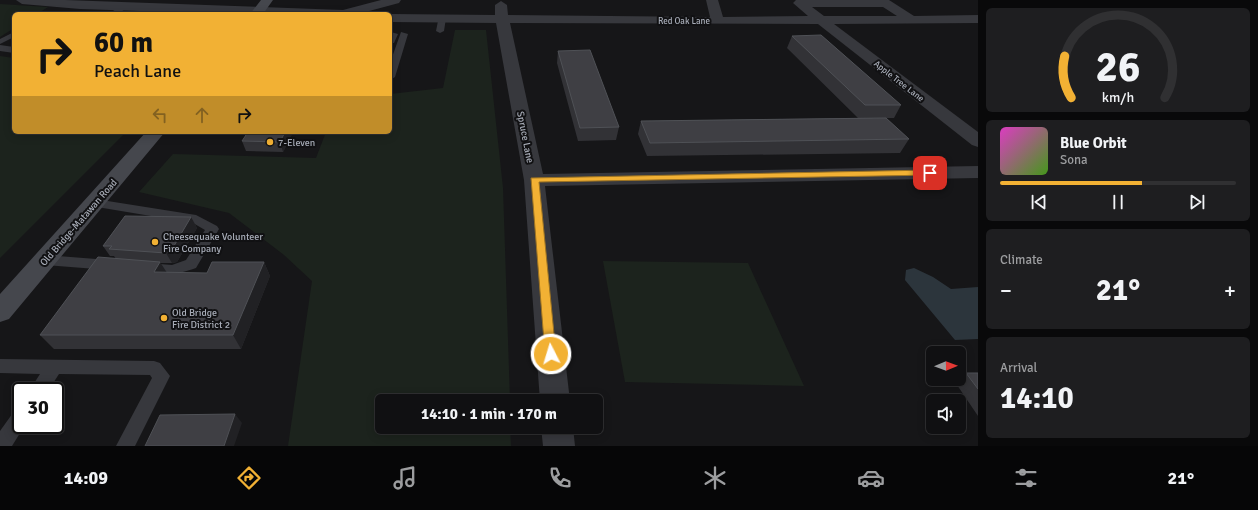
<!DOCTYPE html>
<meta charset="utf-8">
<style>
:root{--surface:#101012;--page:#1e1e20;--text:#f1f3f6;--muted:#9c9d9f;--line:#303032;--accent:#f2b134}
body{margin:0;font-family:Signika,sans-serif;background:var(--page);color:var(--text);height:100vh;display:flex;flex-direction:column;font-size:15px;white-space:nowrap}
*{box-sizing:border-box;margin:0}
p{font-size:13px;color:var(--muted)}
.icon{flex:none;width:22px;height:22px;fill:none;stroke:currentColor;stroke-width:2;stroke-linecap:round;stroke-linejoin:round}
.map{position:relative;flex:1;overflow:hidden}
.panel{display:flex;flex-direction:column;gap:8px;padding:8px;background:#09090a;width:280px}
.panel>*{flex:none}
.banner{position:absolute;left:12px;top:12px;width:380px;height:122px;border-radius:6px;box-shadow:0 2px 10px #0003,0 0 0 1px var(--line);background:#f2b134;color:#111;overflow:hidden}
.needle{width:26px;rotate:89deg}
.controls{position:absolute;left:926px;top:346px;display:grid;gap:8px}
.controls a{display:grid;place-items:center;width:40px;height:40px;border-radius:6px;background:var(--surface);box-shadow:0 2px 10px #0003,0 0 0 1px var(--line);font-size:20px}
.speed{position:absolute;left:12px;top:382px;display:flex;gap:8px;font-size:20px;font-weight:700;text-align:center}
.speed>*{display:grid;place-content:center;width:52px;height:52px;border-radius:50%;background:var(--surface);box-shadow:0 2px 10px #0003,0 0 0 1px var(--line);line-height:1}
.speed .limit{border:2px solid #111;border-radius:6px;background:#fff;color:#111}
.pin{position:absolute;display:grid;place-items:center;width:34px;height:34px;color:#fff;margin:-17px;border-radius:8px;box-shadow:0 2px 6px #0006}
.me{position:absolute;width:44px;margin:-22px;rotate:355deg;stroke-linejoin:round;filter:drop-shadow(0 0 3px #0008)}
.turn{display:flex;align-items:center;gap:14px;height:84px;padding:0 16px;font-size:18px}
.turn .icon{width:52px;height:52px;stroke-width:2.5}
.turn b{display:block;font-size:28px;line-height:34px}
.lanes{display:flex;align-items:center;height:38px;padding:0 16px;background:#0003;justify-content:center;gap:20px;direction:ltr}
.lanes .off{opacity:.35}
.big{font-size:30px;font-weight:800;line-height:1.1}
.panel .tile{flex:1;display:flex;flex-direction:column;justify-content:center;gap:6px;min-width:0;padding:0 14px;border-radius:6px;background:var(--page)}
.panel .dial{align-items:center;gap:0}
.dial svg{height:104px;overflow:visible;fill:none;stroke:var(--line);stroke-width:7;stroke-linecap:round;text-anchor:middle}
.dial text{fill:var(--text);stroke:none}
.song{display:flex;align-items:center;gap:12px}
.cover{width:48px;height:48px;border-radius:6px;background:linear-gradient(135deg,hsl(310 70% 55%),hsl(100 70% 35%))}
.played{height:4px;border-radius:2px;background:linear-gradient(90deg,var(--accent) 60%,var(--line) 60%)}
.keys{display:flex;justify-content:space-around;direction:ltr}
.heat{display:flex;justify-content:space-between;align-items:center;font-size:22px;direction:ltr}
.trip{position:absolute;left:375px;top:394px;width:228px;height:40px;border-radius:6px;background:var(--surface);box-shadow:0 2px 10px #0003,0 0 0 1px var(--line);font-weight:800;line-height:40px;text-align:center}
.menu{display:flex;height:64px;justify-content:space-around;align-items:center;background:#060607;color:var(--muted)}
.menu .icon{width:28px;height:28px}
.menu .selected{color:var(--accent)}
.menu b{font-size:18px;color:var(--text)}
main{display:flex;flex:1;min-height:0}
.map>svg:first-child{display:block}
.green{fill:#1c231d}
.water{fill:#2c353c}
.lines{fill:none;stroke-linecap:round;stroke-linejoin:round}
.service{fill:#37383d;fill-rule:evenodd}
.minor{fill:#37383d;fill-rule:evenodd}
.secondary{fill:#45474d;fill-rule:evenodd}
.wall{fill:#323236}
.shaded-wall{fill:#212124}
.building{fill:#3f3f44;stroke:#4f5156}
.route{fill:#f2b134;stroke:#9d7322}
.poi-dot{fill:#f2b134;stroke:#111113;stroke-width:1.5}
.labels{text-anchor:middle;stroke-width:4;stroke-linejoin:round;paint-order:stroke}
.far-street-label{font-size:9px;fill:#a8adb8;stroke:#111113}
.street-label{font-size:10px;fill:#a8adb8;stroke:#111113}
.poi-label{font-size:10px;fill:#a8adb8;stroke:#111113;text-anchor:start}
</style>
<main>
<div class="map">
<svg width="978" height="446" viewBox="0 0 978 446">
<rect width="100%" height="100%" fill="#161618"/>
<path class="green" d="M0,4l48,3 -11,7h-23v14l-14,9z
M455,30h31l17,158 7,213h-128v26h128l1,19h-223l24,-165 -28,-26 -55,-42 -90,-21 34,-38 143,4 10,-26h64v-38l53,-6z
M0,56l14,2v74h112l-126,126z
M603,261l145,2 56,123 -179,-4z"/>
<path class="water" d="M914,268l19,9 18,12 27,-2v52l-23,1 -50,-60 1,-10z"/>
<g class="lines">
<path class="service" d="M121,5l7,2 -10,7h-9z
M154,6l7,2 -6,6h-9z
M439,16l7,2 -2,13 -4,2 -4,-2z
M14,32v5l-14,7v-5z
M391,32l7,2 -4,9h-3z
M401,32l7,2 -13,43 -5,3v-17z
M0,45l14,2v6l-14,-2z
M95,199l101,16 21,11 2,3 -23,39c-18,6 -35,10 -54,4l-2,-4 2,-4 5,-1 25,2 14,-5 19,-30 -12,-7 -102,-17 -2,-3 2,-3z
M45,255l64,5 5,1 2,4 -2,4 -5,1 -64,-5 -5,-1 -2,-4 2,-4z
M0,359l154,2 6,2 10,13 -35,70h-19l36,-68 -2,-3 -91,-1 -11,17h-19l11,-17 -40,-1z
M21,407v18h4l-13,21h-12v-15l15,-21z"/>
<path class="minor" d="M16,0h49l278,10 38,-10h20l-2,3 -41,11h-129l-149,-5 -58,-5z
M706,0h12l5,17 85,-1 -15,-13 3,-3h93l25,16 64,-1v8l-144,1 144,108v15l-6,-2 -154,-121 -308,-1 33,151 435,-8v12l-433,8 25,215h-30l-16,-221 -28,-157 -106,-1v-8l105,1v-10l6,-4 6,4 1,10 202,2zM812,7h71l14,9h-73z
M541,427h32l2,19h-32z"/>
<path class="secondary" d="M261,0h12l-10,14h-13z
M146,132h19l-156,187 -9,3v-28z"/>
</g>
<path class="wall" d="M792,36l109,69 -7,13h-22l37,21 -9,14 -253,3 -9,-22 3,-13 217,-3 -71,-70z
M558,51l61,76 -3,13 -38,1 -21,-78z
M248,132h45l-10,20 -37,-1 -4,-10z
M191,217l6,11 -20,34 -5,1h-12l7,10h40l57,-11 6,14 -29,73h-187l-14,-14 76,-76 -2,-3h-4l-7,-10z
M966,373h12v43l-23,-34z"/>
<path class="shaded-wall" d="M285,132h8l-10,20 -3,-10z
M191,217l6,11 -20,34 -5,1 -6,-10z
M160,262l9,14 -15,-4z
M264,262l6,14 -29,73 -8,-14z
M235,414l7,9 -8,23h-10z"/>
<path class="building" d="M821,35l80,70h-36l-73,-69z
M590,50l29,77 -39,1 -22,-77z
M886,118l23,21 -259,4 -9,-22z
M248,132h37l-5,10 -38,-1z
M125,216l66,1 -20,34 -5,2 -57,-4 3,-3h-9z
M98,257l62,5 -6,10 53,1 5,-11h52l-31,73h-193z
M966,373h12v16z
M235,414l-11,32h-79l15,-31z"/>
<path class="route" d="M930,170l5,3 -2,2 -394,7 17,172 -1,3 -4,2 -4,-2 -2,-3 -14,-176z"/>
<g class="poi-dot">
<circle cx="270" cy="142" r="4"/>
<circle cx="155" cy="242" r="4"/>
<circle cx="164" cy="318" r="4"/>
</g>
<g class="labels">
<g class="far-street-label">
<text x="684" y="24">Red Oak Lane</text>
<text transform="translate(899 81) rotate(38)" y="3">Apple Tree Lane</text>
</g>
<g class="street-label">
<text transform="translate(526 137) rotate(79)" y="4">Spruce Lane</text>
<text transform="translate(78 222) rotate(-49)" y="4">Old Bridge-Matawan Road</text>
</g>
<g class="poi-label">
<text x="278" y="146">7-Eleven</text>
<text x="163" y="240">Cheesequake Volunteer<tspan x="163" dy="12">Fire Company</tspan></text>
<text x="172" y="316">Old Bridge<tspan x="172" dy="12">Fire District 2</tspan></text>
</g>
</g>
</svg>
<div class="controls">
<a><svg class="needle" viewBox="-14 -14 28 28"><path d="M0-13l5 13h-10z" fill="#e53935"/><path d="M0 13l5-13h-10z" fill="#9c9d9f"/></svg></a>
<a><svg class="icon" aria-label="sound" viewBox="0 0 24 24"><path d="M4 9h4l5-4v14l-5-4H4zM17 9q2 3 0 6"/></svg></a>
</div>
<div class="speed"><div class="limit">30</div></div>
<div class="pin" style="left:930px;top:173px;background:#d93025"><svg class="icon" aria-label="arrive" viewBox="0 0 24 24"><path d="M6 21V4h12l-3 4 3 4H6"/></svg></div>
<svg class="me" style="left:551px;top:354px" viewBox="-20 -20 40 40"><circle r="17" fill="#f2b134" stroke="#fff" stroke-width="3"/><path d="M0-11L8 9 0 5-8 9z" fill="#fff"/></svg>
<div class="trip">14:10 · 1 min · 170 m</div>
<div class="banner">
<div class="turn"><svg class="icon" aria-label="right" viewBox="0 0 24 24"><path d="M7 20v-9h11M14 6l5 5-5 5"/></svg><div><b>60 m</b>Peach Lane</div></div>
<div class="lanes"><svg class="icon off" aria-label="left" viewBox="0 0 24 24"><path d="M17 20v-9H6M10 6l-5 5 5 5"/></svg><svg class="icon off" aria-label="ahead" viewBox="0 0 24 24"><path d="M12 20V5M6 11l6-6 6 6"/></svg><svg class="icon" aria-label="right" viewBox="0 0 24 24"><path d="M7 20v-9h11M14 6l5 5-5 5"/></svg></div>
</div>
</div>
<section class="panel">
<div class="tile dial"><svg viewBox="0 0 100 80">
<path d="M14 69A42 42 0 1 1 86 69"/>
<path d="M14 69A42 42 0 0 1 9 37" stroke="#f2b134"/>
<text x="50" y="56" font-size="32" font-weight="700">26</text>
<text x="50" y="72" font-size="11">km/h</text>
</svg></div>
<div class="tile">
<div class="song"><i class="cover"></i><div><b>Blue Orbit</b><p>Sona</p></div></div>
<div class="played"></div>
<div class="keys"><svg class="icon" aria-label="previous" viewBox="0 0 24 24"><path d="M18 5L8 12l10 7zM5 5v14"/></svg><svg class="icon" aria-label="pause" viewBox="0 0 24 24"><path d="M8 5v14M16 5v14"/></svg><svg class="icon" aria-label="next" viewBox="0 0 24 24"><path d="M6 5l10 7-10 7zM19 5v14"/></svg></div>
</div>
<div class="tile"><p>Climate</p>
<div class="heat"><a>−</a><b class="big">21°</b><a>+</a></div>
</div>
<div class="tile"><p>Arrival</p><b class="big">14:10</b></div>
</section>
</main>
<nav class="menu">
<b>14:09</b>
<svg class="icon selected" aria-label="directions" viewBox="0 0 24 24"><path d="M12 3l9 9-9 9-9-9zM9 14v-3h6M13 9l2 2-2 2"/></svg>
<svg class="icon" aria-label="music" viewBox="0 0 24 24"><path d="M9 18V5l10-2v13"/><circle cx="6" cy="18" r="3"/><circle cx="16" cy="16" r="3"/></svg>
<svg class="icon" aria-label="phone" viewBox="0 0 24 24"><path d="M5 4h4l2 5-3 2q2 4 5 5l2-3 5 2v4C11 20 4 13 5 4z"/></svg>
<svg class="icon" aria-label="climate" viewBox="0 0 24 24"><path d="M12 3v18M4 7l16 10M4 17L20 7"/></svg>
<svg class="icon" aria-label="car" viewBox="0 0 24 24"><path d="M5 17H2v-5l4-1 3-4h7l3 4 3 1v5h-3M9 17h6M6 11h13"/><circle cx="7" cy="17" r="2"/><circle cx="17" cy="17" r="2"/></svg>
<svg class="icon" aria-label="filters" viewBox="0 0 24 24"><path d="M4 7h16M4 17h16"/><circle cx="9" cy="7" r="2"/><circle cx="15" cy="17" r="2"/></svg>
<b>21°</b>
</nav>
